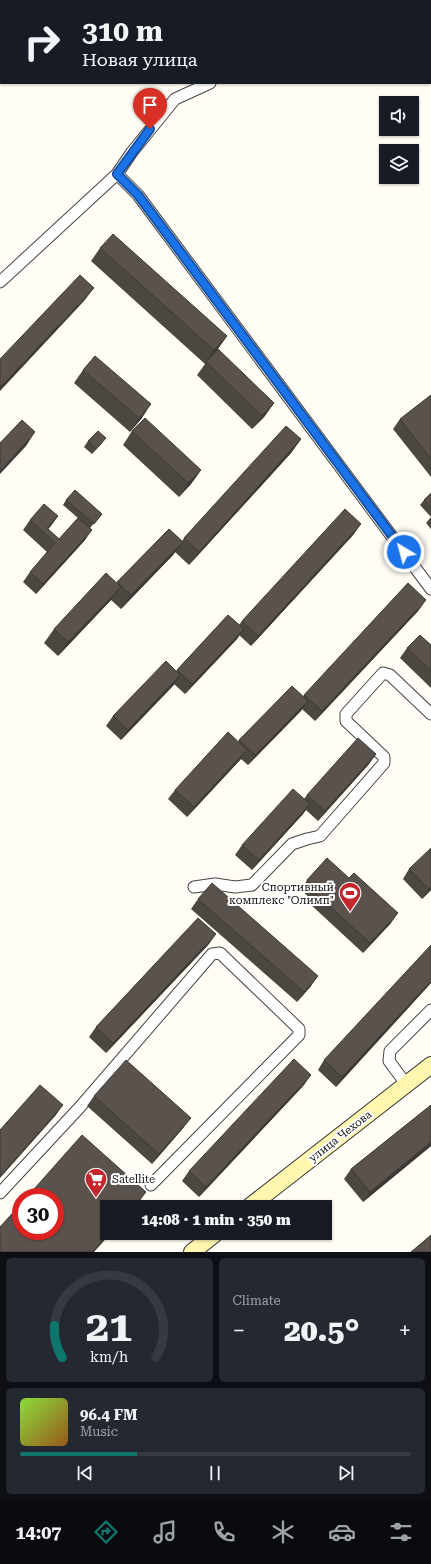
<!DOCTYPE html>
<meta charset="utf-8">
<style>
:root{--surface:#171b24;--page:#242831;--text:#f1f3f6;--muted:#9ea1a6;--line:#363941;--accent:#0f766e}
body{margin:0;font-family:"Roboto Serif",serif;background:var(--page);color:var(--text);height:100vh;display:flex;flex-direction:column;font-size:15px;white-space:nowrap}
*{box-sizing:border-box;margin:0}
p{font-size:13px;color:var(--muted)}
.icon{flex:none;width:22px;height:22px;fill:none;stroke:currentColor;stroke-width:2;stroke-linecap:round;stroke-linejoin:round}
.map{position:relative;height:1252px;overflow:hidden}
.details{display:flex;flex-direction:column;gap:6px;padding:6px;background:#0d0f14;flex:1}
.details>*{flex:none}
.top-card{position:absolute;left:0px;top:0px;width:431px;height:84px;box-shadow:0 1px 3px #0004;background:#171b24;color:var(--text);overflow:hidden}
.controls{position:absolute;left:379px;top:96px;display:grid;gap:8px}
.controls a{display:grid;place-items:center;width:40px;height:40px;border-radius:0px;background:var(--surface);box-shadow:0 1px 3px #0004;font-size:20px}
.speed{position:absolute;left:12px;top:1188px;display:flex;gap:8px;font-size:20px;font-weight:700;text-align:center}
.speed>*{display:grid;place-content:center;width:52px;height:52px;border-radius:50%;background:var(--surface);box-shadow:0 1px 3px #0004;line-height:1}
.speed .limit{border:6px solid #d22;background:#fff;color:#111}
.pin{position:absolute;display:grid;place-items:center;width:34px;height:34px;color:#fff;margin:-41px -17px;border-radius:50% 50% 50% 0;rotate:-45deg;box-shadow:0 0 4px #0007}
.pin .icon{rotate:45deg}
.me{position:absolute;width:44px;margin:-22px;rotate:323deg;stroke-linejoin:round;filter:drop-shadow(0 0 3px #0008)}
.turn{display:flex;align-items:center;gap:14px;height:84px;padding:0 16px;font-size:18px}
.turn .icon{width:52px;height:52px;stroke-width:2.5}
.turn b{display:block;font-size:28px;line-height:34px}
.big{font-size:30px;font-weight:800;line-height:1.1}
.details .tile{flex:1;display:flex;flex-direction:column;justify-content:center;gap:6px;min-width:0;padding:0 14px;border-radius:6px;background:var(--page)}
.details .dial{align-items:center;gap:0}
.dial svg{height:104px;overflow:visible;fill:none;stroke:var(--line);stroke-width:7;stroke-linecap:round;text-anchor:middle}
.dial text{fill:var(--text);stroke:none}
.song{display:flex;align-items:center;gap:12px}
.cover{width:48px;height:48px;border-radius:6px;background:linear-gradient(135deg,hsl(90 70% 55%),hsl(30 70% 35%))}
.played{height:4px;border-radius:2px;background:linear-gradient(90deg,var(--accent) 30%,var(--line) 30%)}
.keys{display:flex;justify-content:space-around;direction:ltr}
.heat{display:flex;justify-content:space-between;align-items:center;font-size:22px;direction:ltr}
.details .tiles{flex:1;display:grid;gap:6px;grid-template-columns:1fr 1fr}
.tile:last-child{grid-column:span 2}
.trip{position:absolute;left:100px;top:1200px;width:232px;height:40px;border-radius:0px;background:var(--surface);box-shadow:0 1px 3px #0004;font-weight:800;line-height:40px;text-align:center}
.dock{display:flex;height:64px;justify-content:space-around;align-items:center;background:#090b0e;color:var(--muted)}
.dock .icon{width:28px;height:28px}
.dock .current{color:var(--accent)}
.dock b{font-size:18px;color:var(--text)}
.map>svg:first-child{display:block}
.lines{fill:none;stroke-linecap:round;stroke-linejoin:round}
.street-casing{stroke:#444;stroke-width:13}
.secondary-casing{stroke:#333;stroke-width:18}
.street{stroke:#fff;stroke-width:11}
.secondary{stroke:#fff6b0;stroke-width:16}
.wall{fill:#4d4742}
.shaded-wall{fill:#3f3936}
.building{fill:#5a524d;stroke:#3f3936}
.route-casing{stroke:#114b97;stroke-width:10}
.route{stroke:#1a73e8;stroke-width:7}
.labels{text-anchor:middle;stroke-width:4;stroke-linejoin:round;paint-order:stroke}
.poi-label{font-size:11px;fill:#111;stroke:#fff;text-anchor:end}
.street-label{font-size:11px;fill:#111;stroke:#fff}
</style>
<div class="map">
<svg width="431" height="1252" viewBox="0 0 431 1252">
<rect width="100%" height="100%" fill="#fffdf5"/>
<g class="lines">
<g class="street-casing">
<path id="street" d="M315,1l1,-1
M117,174l21,21 293,394
M0,282l117,-108 15,-22 43,-53 35,-16
M194,887l21,-3 20,3 17,-2 40,-41 15,-5 13,-3 64,-73v-6l-38,-36v-7l37,-41 7,2 41,39
M406,1084l-17,-23 1,-10 41,-41
M0,1193l80,-86 132,-153 8,-1 79,76v6l-148,150"/>
</g>
<g class="secondary-casing">
<path id="secondary" d="M249,1207l182,-142
M192,1252l24,-19"/>
</g>
<use href="#street" class="street"/>
<use href="#secondary" class="secondary"/>
</g>
<path class="wall" d="M100,248l127,88 -10,14 57,53 -10,14 -12,12 -55,-54 8,-11 -114,-103z
M83,370l59,48 -12,14 -56,-49z
M431,395v82l-38,-48 7,-10z
M132,431l69,39 -10,14 -12,13 -56,-52z
M301,439l-10,14 -102,112 -14,-13 -2,3 -52,54 -10,-9 -53,56 -14,-13 10,-14 63,-46 52,-54 13,12 2,-3z
M88,441l14,2 -10,11 -8,-7z
M431,493v36l-5,-6 5,-6 -11,-12 4,-5z
M66,500l36,14 -12,14 -5,12 -49,54 -13,-12 7,-10 17,-20 -24,-22 7,-10 28,-4 -10,13 11,10 19,-21 -15,-13z
M354,534l-103,112 -12,-11 -2,4 -52,55 -11,-10 -53,56 -15,-14 7,-10 63,-45 52,-56 11,10 3,-4z
M419,610l-104,111 -13,-12 -54,56 -7,-6 -54,58 -19,-18 7,-9 63,-48 1,-2 64,-44 1,-1z
M431,645v43l-31,-30 7,-10z
M376,754l-7,10 -51,57 -12,-11 -3,4 -51,56 -17,-15 7,-10 62,-46 3,-4z
M409,869l22,21 -9,9 -19,-20z
M307,880l84,43 -28,30 -54,-50 3,-3 -11,-10z
M198,899l113,87 -14,16 -106,-93z
M209,944l-103,109 -17,-16 7,-10z
M431,983l-95,104 -18,-17 6,-10z
M304,1085l-105,112 -17,-16 7,-10z
M94,1096l90,31 -32,37 -65,-58z
M431,1105v41l-68,56 -19,-23 7,-10z"/>
<path class="shaded-wall" d="M94,288l-10,13 -84,90v-4z
M227,336l-10,14 -12,14 9,-14z
M274,403l-10,14 -12,12 10,-13z
M151,404l-9,14 -12,14 9,-14z
M35,432l-9,14 -26,28v-3z
M106,438l-4,5 -10,11 4,-5z
M301,439l-10,14 -102,112 10,-13z
M201,470l-10,14 -12,13 9,-14z
M58,516l-7,10 -7,7 3,-5z
M361,524l-7,10 -103,112 7,-10z
M92,530l-7,10 -49,54 7,-10z
M183,542l-10,13 -52,54 10,-14z
M121,587l-10,13 -53,56 10,-14z
M426,600l-7,10 -104,111 7,-10z
M244,629l-7,10 -52,55 7,-10z
M180,675l-6,10 -53,55 7,-10z
M308,701l-7,10 -53,54 7,-10z
M247,750l-7,10 -53,57 7,-10z
M376,754l-7,10 -51,57 7,-10z
M310,804l-7,10 -51,56 7,-10z
M431,887v3l-9,9 7,-10z
M398,913l-7,10 -28,30 7,-10z
M216,934l-7,10 -103,109 7,-10z
M318,976l-7,10 -14,16 7,-10z
M431,981v2l-95,104 6,-10z
M311,1075l-7,10 -105,112 7,-10z
M63,1105l-7,10 -56,63v-2z
M191,1118l-7,9 -32,37 7,-10z
M431,1142v4l-68,56 7,-10z
M146,1192l-7,10 -5,5h-1z
M109,1233h2l-17,19h-2z"/>
<path class="building" d="M113,234l114,102 -13,14 -114,-102z
M80,275l14,13 -94,99v-28z
M218,349l56,54 -12,13 -56,-54z
M95,356l56,48 -12,14 -56,-48z
M431,395v64l-31,-40z
M145,418l56,52 -13,13 -56,-52z
M22,420l13,12 -35,39v-28z
M286,426l15,13 -102,113 -15,-14z
M98,431l8,7 -10,11 -8,-8z
M75,490l27,24 -8,10 -28,-24z
M431,493v15l-7,-8z
M44,504l14,12 -11,12 12,11 19,-21 14,12 -49,54 -13,-12 25,-29 -25,-23z
M345,509l16,15 -103,112 -16,-15z
M169,529l14,13 -52,53 -14,-13z
M106,573l15,14 -53,55 -14,-13z
M408,583l18,17 -104,111 -18,-16z
M228,615l16,14 -52,55 -15,-14z
M420,635l11,10v26l-24,-23z
M166,661l14,14 -52,55 -15,-14z
M292,686l16,15 -53,54 -16,-15z
M228,732l19,18 -53,57 -19,-17z
M358,738l18,16 -51,57 -18,-16z
M293,789l17,15 -51,56 -17,-15z
M431,848v39l-2,2 -20,-20z
M327,858l22,20 5,-5 44,40 -28,30 -54,-49 3,-3 -12,-11z
M212,883l106,93 -14,16 -106,-93z
M198,918l18,16 -103,109 -17,-16z
M431,945v36l-89,96 -18,-17z
M294,1059l17,16 -105,112 -17,-16z
M126,1060l65,58 -32,36 -65,-58z
M40,1085l23,20 -63,71v-46z
M431,1105v37l-61,50 -19,-23z
M82,1135l64,57 -13,15h-26v26h2l-17,19h-91l-1,-1v-24l21,-23v27h34v-34h-28z
M431,1235v17h-20z"/>
<g class="lines">
<g class="route-casing">
<path id="route" d="M150,129l-33,45 21,21 266,357"/>
</g>
<use href="#route" class="route"/>
</g>
<defs>
<g id="stadium-pin" transform="scale(1.15)"><path d="M0 17L-7.5 6A9.5 9.5 0 1 1 7.5 6Z" fill="#c4262e" stroke="#fff"/><path d="M0-5a6.5 5 0 1 0 0 10a6.5 5 0 1 0 0-10ZM-3.5-1.8h7v3.6h-7Z" fill="#fff"/></g>
<g id="supermarket-pin" transform="scale(1.15)"><path d="M0 17L-7.5 6A9.5 9.5 0 1 1 7.5 6Z" fill="#c4262e" stroke="#fff"/><path d="M-6-5.5h2.5l.6 2H6L4.5 2H-2.5L-4.4-4H-6ZM-1.5 3.2a1.3 1.3 0 1 0 .1 0ZM3 3.2a1.3 1.3 0 1 0 .1 0Z" fill="#fff"/></g>
</defs>
<g fill-rule="evenodd">
<use href="#stadium-pin" x="350" y="893"/>
<use href="#supermarket-pin" x="96" y="1179"/>
</g>
<g class="labels">
<g class="poi-label">
<text x="334" y="891">Спортивный<tspan x="334" dy="13">комплекс "Олимп"</tspan></text>
<text x="112" y="1183" text-anchor="start">Satellite</text>
</g>
<g class="street-label">
<text transform="translate(340 1136) rotate(-38)" y="4">улица Чехова</text>
</g>
</g>
</svg>
<div class="controls">
<a><svg class="icon" aria-label="sound" viewBox="0 0 24 24"><path d="M4 9h4l5-4v14l-5-4H4zM17 9q2 3 0 6"/></svg></a>
<a><svg class="icon" aria-label="layers" viewBox="0 0 24 24"><path d="M12 4l9 5-9 5-9-5zM3 14l9 5 9-5"/></svg></a>
</div>
<div class="speed"><div class="limit">30</div></div>
<div class="pin" style="left:150px;top:129px;background:#d93025"><svg class="icon" aria-label="arrive" viewBox="0 0 24 24"><path d="M6 21V4h12l-3 4 3 4H6"/></svg></div>
<svg class="me" style="left:404px;top:552px" viewBox="-20 -20 40 40"><circle r="17" fill="#1a73e8" stroke="#fff" stroke-width="3"/><path d="M0-11L8 9 0 5-8 9z" fill="#fff"/></svg>
<div class="trip">14:08 · 1 min · 350 m</div>
<div class="top-card">
<div class="turn"><svg class="icon" aria-label="right" viewBox="0 0 24 24"><path d="M7 20v-9h11M14 6l5 5-5 5"/></svg><div><b>310 m</b>Новая улица</div></div>
</div>
</div>
<section class="details">
<div class="tiles">
<div class="tile dial"><svg viewBox="0 0 100 80">
<path d="M14 69A42 42 0 1 1 86 69"/>
<path d="M14 69A42 42 0 0 1 8 44" stroke="#0f766e"/>
<text x="50" y="56" font-size="32" font-weight="700">21</text>
<text x="50" y="72" font-size="11">km/h</text>
</svg></div>
<div class="tile"><p>Climate</p>
<div class="heat"><a>−</a><b class="big">20.5°</b><a>+</a></div>
</div>
<div class="tile">
<div class="song"><i class="cover"></i><div><b>96.4 FM</b><p>Music</p></div></div>
<div class="played"></div>
<div class="keys"><svg class="icon" aria-label="previous" viewBox="0 0 24 24"><path d="M18 5L8 12l10 7zM5 5v14"/></svg><svg class="icon" aria-label="pause" viewBox="0 0 24 24"><path d="M8 5v14M16 5v14"/></svg><svg class="icon" aria-label="next" viewBox="0 0 24 24"><path d="M6 5l10 7-10 7zM19 5v14"/></svg></div>
</div>
</div>
</section>
<nav class="dock">
<b>14:07</b>
<svg class="icon current" aria-label="directions" viewBox="0 0 24 24"><path d="M12 3l9 9-9 9-9-9zM9 14v-3h6M13 9l2 2-2 2"/></svg>
<svg class="icon" aria-label="music" viewBox="0 0 24 24"><path d="M9 18V5l10-2v13"/><circle cx="6" cy="18" r="3"/><circle cx="16" cy="16" r="3"/></svg>
<svg class="icon" aria-label="phone" viewBox="0 0 24 24"><path d="M5 4h4l2 5-3 2q2 4 5 5l2-3 5 2v4C11 20 4 13 5 4z"/></svg>
<svg class="icon" aria-label="climate" viewBox="0 0 24 24"><path d="M12 3v18M4 7l16 10M4 17L20 7"/></svg>
<svg class="icon" aria-label="car" viewBox="0 0 24 24"><path d="M5 17H2v-5l4-1 3-4h7l3 4 3 1v5h-3M9 17h6M6 11h13"/><circle cx="7" cy="17" r="2"/><circle cx="17" cy="17" r="2"/></svg>
<svg class="icon" aria-label="filters" viewBox="0 0 24 24"><path d="M4 7h16M4 17h16"/><circle cx="9" cy="7" r="2"/><circle cx="15" cy="17" r="2"/></svg>
</nav>
